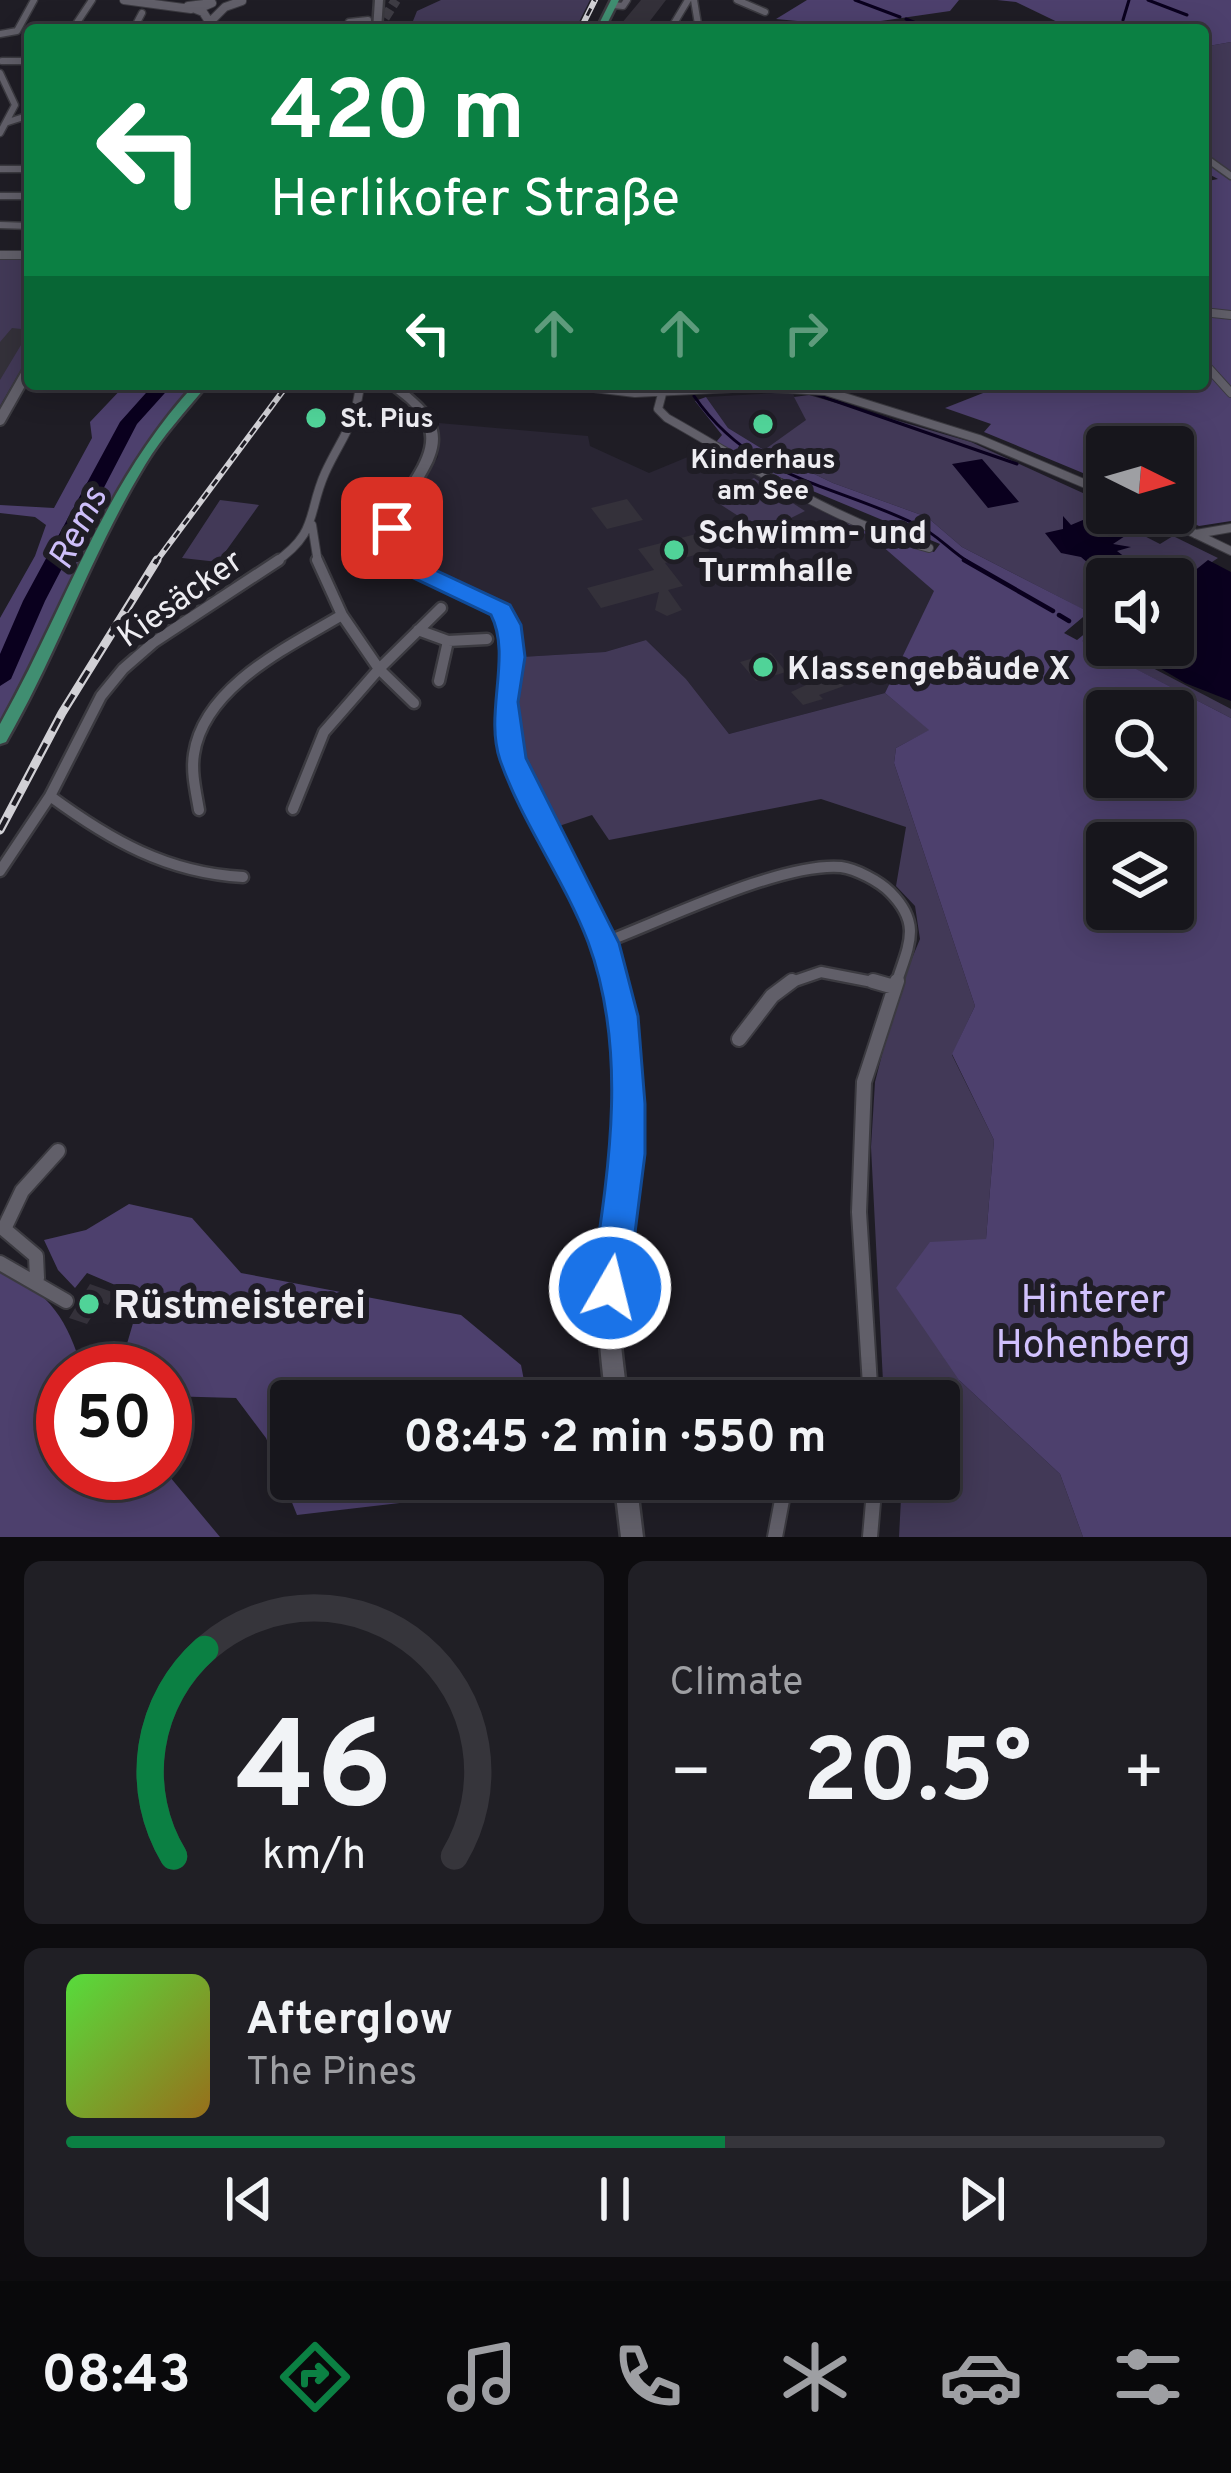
<!DOCTYPE html>
<meta charset="utf-8">
<style>
:root{--surface:#17161c;--page:#201f25;--text:#f1f3f6;--muted:#9e9fa3;--line:#36353b;--accent:#0b8043}
body{margin:0;font-family:Overpass,sans-serif;background:var(--page);color:var(--text);height:100vh;display:flex;flex-direction:column;font-size:45px;white-space:nowrap}
*{box-sizing:border-box;margin:0}
p{font-size:39px;color:var(--muted)}
.icon{flex:none;width:66px;height:66px;fill:none;stroke:currentColor;stroke-width:2;stroke-linecap:round;stroke-linejoin:round}
.map{position:relative;height:1537px;overflow:hidden}
.side{display:flex;flex-direction:column;gap:24px;padding:24px;background:#0d0c0f;flex:1}
.side>*{flex:none}
.hud{position:absolute;left:24px;top:24px;width:1185px;height:366px;border-radius:12px;box-shadow:0 6px 30px #0003,0 0 0 3px var(--line);background:#0b8043;color:#fff;overflow:hidden}
.needle{width:78px;rotate:95deg}
.fabs{position:absolute;left:1086px;top:426px;display:grid;gap:24px}
.fabs a{display:grid;place-items:center;width:108px;height:108px;border-radius:12px;background:var(--surface);box-shadow:0 6px 30px #0003,0 0 0 3px var(--line);font-size:60px}
.speed{position:absolute;left:36px;top:1344px;display:flex;gap:24px;font-size:60px;font-weight:700;text-align:center}
.speed>*{display:grid;place-content:center;width:156px;height:156px;border-radius:50%;background:var(--surface);box-shadow:0 6px 30px #0003,0 0 0 3px var(--line);line-height:1}
.speed .limit{border:18px solid #d22;background:#fff;color:#111}
.pin{position:absolute;display:grid;place-items:center;width:102px;height:102px;color:#fff;margin:-51px;border-radius:24px;box-shadow:0 6px 18px #0006}
.me{position:absolute;width:132px;margin:-66px;rotate:8deg;stroke-linejoin:round;filter:drop-shadow(0 0 9px #0008)}
.turn{display:flex;align-items:center;gap:42px;height:252px;padding:0 48px;font-size:54px}
.turn .icon{width:156px;height:156px;stroke-width:2.5}
.turn b{display:block;font-size:84px;line-height:102px}
.lanes{display:flex;align-items:center;height:114px;padding:0 48px;background:#0003;justify-content:center;gap:60px;direction:ltr}
.lanes .off{opacity:.35}
.big{font-size:90px;font-weight:700;line-height:1.1}
.side .tile{flex:1;display:flex;flex-direction:column;justify-content:center;gap:18px;min-width:0;padding:0 42px;border-radius:18px;background:var(--page)}
.side .dial{align-items:center;gap:0}
.dial svg{height:312px;overflow:visible;fill:none;stroke:var(--line);stroke-width:7;stroke-linecap:round;text-anchor:middle}
.dial text{fill:var(--text);stroke:none}
.song{display:flex;align-items:center;gap:36px}
.cover{width:144px;height:144px;border-radius:18px;background:linear-gradient(135deg,hsl(110 70% 55%),hsl(40 70% 35%))}
.played{height:12px;border-radius:6px;background:linear-gradient(90deg,var(--accent) 60%,var(--line) 60%)}
.keys{display:flex;justify-content:space-around;direction:ltr}
.heat{display:flex;justify-content:space-between;align-items:center;font-size:66px;direction:ltr}
.side .tiles{flex:1;display:grid;gap:24px;grid-template-columns:1fr 1fr}
.tile:last-child{grid-column:span 2}
.trip{position:absolute;left:270px;top:1380px;width:690px;height:120px;border-radius:12px;background:var(--surface);box-shadow:0 6px 30px #0003,0 0 0 3px var(--line);font-weight:700;line-height:120px;text-align:center}
.tabs{display:flex;height:192px;justify-content:space-around;align-items:center;background:#09090b;color:var(--muted)}
.tabs .icon{width:84px;height:84px}
.tabs .on{color:var(--accent)}
.tabs b{font-size:54px;color:var(--text)}
.map>svg:first-child{display:block}
.built{fill:#292533}
.green{fill:#423957}
.forest{fill:#4d406d;fill-rule:evenodd}
.water{fill:#0a001e}
.lines{fill:none;stroke-linecap:round;stroke-linejoin:round}
.stream-far1{stroke:#0a001e;stroke-width:3}
.stream{stroke:#0a001e;stroke-width:4.5}
.river{fill:#0a001e;fill-rule:evenodd}
.building{fill:#34313a}
.trunk-tunnel{stroke:#3e3c44;stroke-width:10;stroke-dasharray:10 4.5;stroke-linecap:butt}
.minor-far3-casing{stroke:#3b3a40;stroke-width:9}
.minor-far2-casing{stroke:#3b3a40;stroke-width:10}
.minor-far1-casing{stroke:#3b3a40;stroke-width:15}
.minor-casing{stroke:#3b3a40;stroke-width:18}
.tertiary-far1-casing{stroke:#3b3a40;stroke-width:10}
.tertiary-casing{stroke:#3b3a40;stroke-width:14}
.secondary-casing{stroke:#3b3a40;stroke-width:5}
.primary-casing{stroke:#3b3a40;stroke-width:5}
.minor-far3{stroke:#615f69;stroke-width:6}
.minor-far2{stroke:#615f69;stroke-width:8}
.minor-far1{stroke:#615f69;stroke-width:10}
.minor{stroke:#615f69;stroke-width:14}
.tertiary-far1{stroke:#615f69;stroke-width:8}
.tertiary{stroke:#615f69;stroke-width:10}
.secondary{fill:#615f69;fill-rule:evenodd}
.primary{fill:#408e71;fill-rule:evenodd}
.rail-far1-casing{stroke:#d1d0d5;stroke-width:6}
.rail-casing{stroke:#d1d0d5;stroke-width:9}
.rail-far1{stroke:#1f1d25;stroke-width:3;stroke-dasharray:8;stroke-linecap:butt}
.rail{stroke:#1f1d25;stroke-width:4.5;stroke-dasharray:14;stroke-linecap:butt}
.route{fill:#1a73e8;stroke:#114b97;stroke-width:3}
.poi-dot{fill:#50d398;stroke:#1f1d25;stroke-width:4.5}
.labels{text-anchor:middle;stroke-width:12;stroke-linejoin:round;paint-order:stroke}
.far-poi-label{font-size:27px;font-weight:bold;fill:#eeedf2;stroke:#1f1d25;text-anchor:start}
.poi-label{font-size:33px;font-weight:bold;fill:#eeedf2;stroke:#1f1d25;text-anchor:start}
.street-label{font-size:33px;fill:#eeedf2;stroke:#1f1d25}
.water-label{font-size:36px;font-style:italic;fill:#cdbef9;stroke:#1f1d25}
.near-park-label{font-size:39px;fill:#d1c1fd;stroke:#1f1d25}
.near-poi-label{font-size:39px;font-weight:bold;fill:#eeedf2;stroke:#1f1d25;text-anchor:start}
</style>
<div class="map">
<svg width="1231" height="1537" viewBox="0 0 1231 1537">
<rect width="100%" height="100%" fill="#1f1d25"/>
<path class="built" d="M792,392l15,28 -43,30 -36,-22 -22,-31z
M439,423l149,13 2,10 59,27 63,-26 162,92 61,52 -50,102 -156,41 -43,-55 -40,-39 -41,12 -84,5 -6,-46 -20,-13 -63,-23 -21,-17 -14,-25 3,-18 38,-58z"/>
<path class="green" d="M441,0h149l-15,30h-153l-9,-9 4,-10z
M1231,42v132l-28,-18v-109z
M0,259h30v95l-30,52z
M809,395l162,47 136,62v9l21,1 -11,8 43,22 13,-8 45,22 -45,30v-9h-66l-2,64 126,66v9l-150,-77 21,-22 -140,-72 -35,-30 -94,-34 -69,-33 42,-30 -12,-23z
M754,478l51,33 -42,21 -51,-33z
M220,500l39,5 -41,57 -36,-4z
M646,640l40,39 43,55 156,-41 45,37 -34,18 -2,15 81,243 -23,49 42,85 -8,99 -27,141 101,94 23,63h-184l3,-58h37v-78h-55l-13,-254 4,-65 23,-90 22,-53 -5,-33 -19,-20 10,-59 -85,-28 -212,41 -17,-25 -33,11c-41,-60 -56,-97 -38,-169l84,-5z"/>
<path class="forest" d="M807,0h152l-9,11 -76,11 4,5 21,3h-108l17,-8 -32,-3z
M997,0h234v42l-28,5v-17h-129l-58,-28z
M1203,156l28,18v347l-32,5 -27,-13 1,-66h-66v36l-123,-51 7,-8 -46,-16 61,-24h197v-202l15,-3 -15,-8z
M126,384h71c-79,72 -106,179 -155,270 -13,25 -28,48 -42,72v-108l35,-62 11,-31 -11,-8 -35,-4v-8l54,3 38,-70 -2,-16z
M706,397l22,31 36,22 69,33 94,34 35,30 127,65 -25,21 13,7 26,-21 -21,22 149,77v819h-148l-23,-63 -101,-94 -63,-92 34,-46 56,-3 8,-99 -42,-86 23,-48 -81,-243 2,-15 33,-18 -44,-37 49,-102 -60,-52 -162,-92 10,-12 -27,-34zM767,472l173,72 -6,8 -60,-19zM1107,711h66v66h-66zM1107,843h66v66h-66z
M129,1204l63,14 49,55 220,42 60,50 7,36h-237v78h175l-32,20 -137,16 -31,-77 -30,-40 -71,-2v-25h-46l22,-75 -54,-23 -12,15 -17,-18 -14,-30 42,-10z
M0,1271c52,22 67,49 83,100h-20v102l102,-2 55,66h-220z"/>
<path class="water" d="M982,459l37,43 -31,6 -36,-44z
M1063,516l8,9 19,-8 35,19 -12,8 18,3 -14,4 13,10 -35,8 -14,-12 -20,-4 -16,-20 18,-4z
M1208,560l23,12v129l-46,-18 -64,-38h52v-57z"/>
<g class="lines">
<path class="stream-far1" d="M855,0l45,17
M1148,0l39,15
M906,19l25,10 49,1
M1123,20l6,-20
M812,393l205,71
M694,396c59,85 138,87 223,129 20,9 33,26 53,38"/>
<path class="stream" d="M964,560l89,51
M1059,615l10,6"/>
<path class="river" d="M154,384h19l-36,40 -92,177 -34,78 -11,7v-32l23,-53 97,-179z"/>
</g>
<path class="building" d="M641,0h25l-23,30h-27z
M12,328l18,2 -30,50v-38z
M627,499l16,21 -36,9 -16,-21z
M696,534l14,17 -45,12 18,23 -15,4 14,20 -15,6 -12,-6 4,-18 -58,16 -14,-20 67,-18 -16,-21z
M771,653l15,19 -30,9 -16,-19z
M832,673l12,13 -25,9 4,4 -20,6 -12,-13z
M90,1284l25,9 -7,12 -7,-3 -14,22 -18,-6z"/>
<g class="lines">
<path class="trunk-tunnel" d="M377,30l19,-30"/>
<g class="minor-far3-casing">
<path id="minor-far3" d="M694,0l5,30
M737,0l28,12
M613,5l10,1 4,-6
M208,28h54
M352,29l-3,-7 19,-2
M72,30l20,-30
M133,30l9,-17
M348,30l21,-3
M670,30l18,-30
M0,34l17,-3 17,-31
M2,61h28
M0,73l15,32 -15,28
M8,122l22,-7
M1203,156l28,20
M0,169h30
M0,196h30
M0,225l30,1"/>
</g>
<g class="minor-far2-casing">
<path id="minor-far2" d="M0,255h30
M1203,312l28,3
M1203,362l28,31
M561,384l74,9 117,-6 73,4 154,48 128,54
M662,394l-4,15 9,9c86,48 166,104 262,130
M1152,513l79,38
M312,525l6,38
M1196,534l35,-6
M274,563c45,-30 33,-50 51,-90 16,-35 31,-48 35,-89"/>
</g>
<g class="minor-far1-casing">
<path id="minor-far1" d="M418,630l30,11 39,-2
M439,681l9,-40
M414,703l-35,-34 62,-61
M50,796c60,44 117,77 193,81
M293,809l31,-77 55,-63 -37,-54
M199,810c-3,-18 -8,-38 -5,-56 10,-68 96,-108 148,-139l-25,-55
M0,871l50,-75 51,-100 22,-27 31,-27 125,-82
M603,943c59,-22 178,-81 238,-76 15,2 38,14 49,25 32,32 19,52 6,92
M786,984l35,-12 62,12"/>
</g>
<g class="minor-casing">
<path id="minor" d="M873,981l21,6
M739,1039l33,-43 20,-15
M0,1263l66,38
M37,1278l-1,-22 -32,-27 18,-38 36,-40
M871,1401l-12,-189 5,-130 33,-101
M775,1537l11,-58
M870,1537l5,-58"/>
</g>
<g class="tertiary-far1-casing">
<path id="tertiary-far1" d="M124,0l67,9
M198,9l14,-6 -24,3 15,6 7,11
M211,21l14,-14 17,-6"/>
</g>
<g class="tertiary-casing">
<path id="tertiary" d="M0,420l30,-53"/>
</g>
<g class="secondary-casing">
<path id="secondary" d="M375,0h8l-2,30h-8z
M385,384c15,0 21,6 31,15 64,55 -34,99 -15,147 17,42 94,30 115,82 14,35 -9,85 3,126 9,32 27,62 42,91 30,56 60,112 70,176 8,50 11,104 4,154 -5,39 -15,78 -16,117 -1,37 4,73 9,109h-22c-4,-36 -9,-73 -7,-109 2,-40 12,-78 17,-118 6,-39 5,-79 1,-118 -5,-63 -23,-118 -52,-174 -20,-40 -45,-80 -59,-123 -14,-42 9,-85 -2,-127 -14,-51 -110,-41 -117,-91 -7,-48 69,-86 26,-133 -8,-9 -19,-16 -28,-24z
M614,1479h22l7,58h-22z"/>
</g>
<g class="primary-casing">
<path id="primary" d="M611,0h8l-15,30h-8z
M195,384h13c-22,27 -45,51 -63,81 -54,89 -87,187 -139,277l-6,2v-20c66,-117 102,-239 195,-340z"/>
</g>
<use href="#minor-far3" class="minor-far3"/>
<use href="#minor-far2" class="minor-far2"/>
<use href="#minor-far1" class="minor-far1"/>
<use href="#minor" class="minor"/>
<use href="#tertiary-far1" class="tertiary-far1"/>
<use href="#tertiary" class="tertiary"/>
<use href="#secondary" class="secondary"/>
<use href="#primary" class="primary"/>
<g class="rail-far1-casing">
<path id="rail-far1" d="M580,30l15,-30
M155,563l133,-179"/>
</g>
<g class="rail-casing">
<path id="rail" d="M0,830l62,-117 95,-153"/>
</g>
<use href="#rail-far1" class="rail-far1"/>
<use href="#rail" class="rail"/>
</g>
<path class="route" d="M392,521l11,7 7,25 8,9 92,43 11,20 4,32 -7,45 8,56 93,185 19,73 7,88v50l-17,134 -5,12 -13,5 -13,-5 -6,-12c17,-114 38,-235 -3,-346 -24,-63 -66,-119 -88,-182 -16,-47 12,-104 -9,-145l-90,-43 -14,-16 -7,-28z"/>
<g class="poi-dot">
<circle cx="316" cy="418" r="12"/>
<circle cx="763" cy="424" r="12"/>
<circle cx="674" cy="550" r="12"/>
<circle cx="763" cy="667" r="12"/>
<circle cx="89" cy="1304" r="12"/>
</g>
<g class="labels">
<g class="far-poi-label">
<text x="340" y="427">St. Pius</text>
<text x="763" y="468" text-anchor="middle">Kinderhaus<tspan x="763" dy="31">am See</tspan></text>
</g>
<g class="poi-label">
<text x="698" y="543">Schwimm- und<tspan x="698" dy="38">Turmhalle</tspan></text>
<text x="787" y="679">Klassengebäude X</text>
</g>
<g class="street-label">
<text transform="translate(179 597) rotate(-35)" y="12">Kiesäcker</text>
</g>
<g class="water-label">
<text transform="translate(76 527) rotate(-63)" y="13">Rems</text>
</g>
<g class="near-park-label">
<text x="1093" y="1312">Hinterer<tspan x="1093" dy="45">Hohenberg</tspan></text>
</g>
<g class="near-poi-label">
<text x="113" y="1318">Rüstmeisterei</text>
</g>
</g>
</svg>
<div class="fabs">
<a><svg class="needle" viewBox="-14 -14 28 28"><path d="M0-13l5 13h-10z" fill="#e53935"/><path d="M0 13l5-13h-10z" fill="#9e9fa3"/></svg></a>
<a><svg class="icon" aria-label="sound" viewBox="0 0 24 24"><path d="M4 9h4l5-4v14l-5-4H4zM17 9q2 3 0 6"/></svg></a>
<a><svg class="icon" aria-label="search" viewBox="0 0 24 24"><circle cx="10" cy="10" r="6"/><path d="M15 15l6 6"/></svg></a>
<a><svg class="icon" aria-label="layers" viewBox="0 0 24 24"><path d="M12 4l9 5-9 5-9-5zM3 14l9 5 9-5"/></svg></a>
</div>
<div class="speed"><div class="limit">50</div></div>
<div class="pin" style="left:392px;top:528px;background:#d93025"><svg class="icon" aria-label="arrive" viewBox="0 0 24 24"><path d="M6 21V4h12l-3 4 3 4H6"/></svg></div>
<svg class="me" style="left:610px;top:1288px" viewBox="-20 -20 40 40"><circle r="17" fill="#1a73e8" stroke="#fff" stroke-width="3"/><path d="M0-11L8 9 0 5-8 9z" fill="#fff"/></svg>
<div class="trip">08:45 · 2 min · 550 m</div>
<div class="hud">
<div class="turn"><svg class="icon" aria-label="left" viewBox="0 0 24 24"><path d="M17 20v-9H6M10 6l-5 5 5 5"/></svg><div><b>420 m</b>Herlikofer Straße</div></div>
<div class="lanes"><svg class="icon" aria-label="left" viewBox="0 0 24 24"><path d="M17 20v-9H6M10 6l-5 5 5 5"/></svg><svg class="icon off" aria-label="ahead" viewBox="0 0 24 24"><path d="M12 20V5M6 11l6-6 6 6"/></svg><svg class="icon off" aria-label="ahead" viewBox="0 0 24 24"><path d="M12 20V5M6 11l6-6 6 6"/></svg><svg class="icon off" aria-label="right" viewBox="0 0 24 24"><path d="M7 20v-9h11M14 6l5 5-5 5"/></svg></div>
</div>
</div>
<section class="side">
<div class="tiles">
<div class="tile dial"><svg viewBox="0 0 100 80">
<path d="M14 69A42 42 0 1 1 86 69"/>
<path d="M14 69A42 42 0 0 1 22 16" stroke="#0b8043"/>
<text x="50" y="56" font-size="32" font-weight="700">46</text>
<text x="50" y="72" font-size="11">km/h</text>
</svg></div>
<div class="tile"><p>Climate</p>
<div class="heat"><a>−</a><b class="big">20.5°</b><a>+</a></div>
</div>
<div class="tile">
<div class="song"><i class="cover"></i><div><b>Afterglow</b><p>The Pines</p></div></div>
<div class="played"></div>
<div class="keys"><svg class="icon" aria-label="previous" viewBox="0 0 24 24"><path d="M18 5L8 12l10 7zM5 5v14"/></svg><svg class="icon" aria-label="pause" viewBox="0 0 24 24"><path d="M8 5v14M16 5v14"/></svg><svg class="icon" aria-label="next" viewBox="0 0 24 24"><path d="M6 5l10 7-10 7zM19 5v14"/></svg></div>
</div>
</div>
</section>
<nav class="tabs">
<b>08:43</b>
<svg class="icon on" aria-label="directions" viewBox="0 0 24 24"><path d="M12 3l9 9-9 9-9-9zM9 14v-3h6M13 9l2 2-2 2"/></svg>
<svg class="icon" aria-label="music" viewBox="0 0 24 24"><path d="M9 18V5l10-2v13"/><circle cx="6" cy="18" r="3"/><circle cx="16" cy="16" r="3"/></svg>
<svg class="icon" aria-label="phone" viewBox="0 0 24 24"><path d="M5 4h4l2 5-3 2q2 4 5 5l2-3 5 2v4C11 20 4 13 5 4z"/></svg>
<svg class="icon" aria-label="climate" viewBox="0 0 24 24"><path d="M12 3v18M4 7l16 10M4 17L20 7"/></svg>
<svg class="icon" aria-label="car" viewBox="0 0 24 24"><path d="M5 17H2v-5l4-1 3-4h7l3 4 3 1v5h-3M9 17h6M6 11h13"/><circle cx="7" cy="17" r="2"/><circle cx="17" cy="17" r="2"/></svg>
<svg class="icon" aria-label="filters" viewBox="0 0 24 24"><path d="M4 7h16M4 17h16"/><circle cx="9" cy="7" r="2"/><circle cx="15" cy="17" r="2"/></svg>
</nav>
